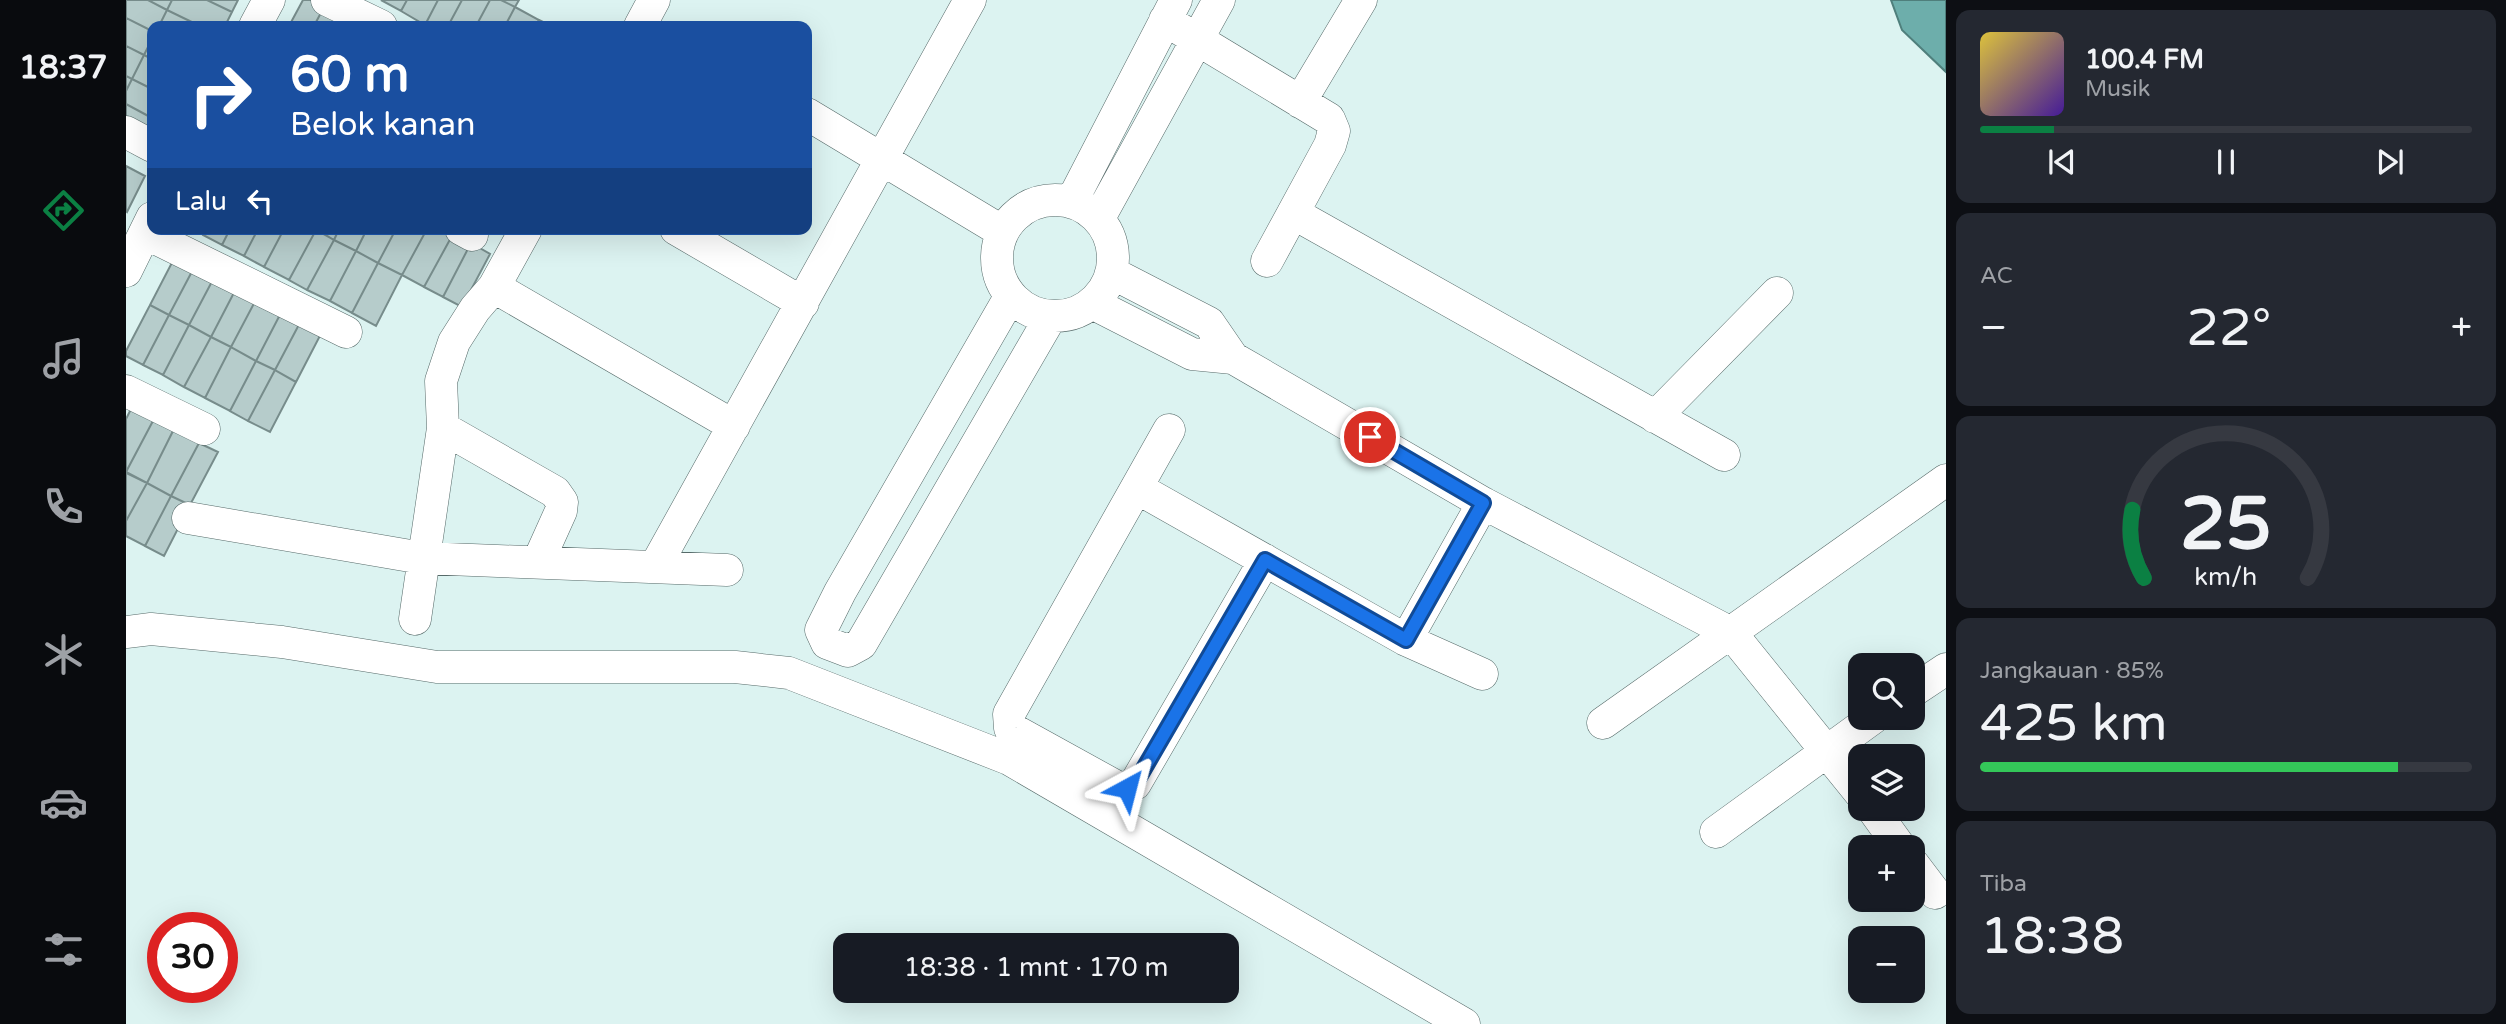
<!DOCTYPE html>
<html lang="id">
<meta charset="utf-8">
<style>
:root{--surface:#171b24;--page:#242831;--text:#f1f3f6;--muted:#9ea1a6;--line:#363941;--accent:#0b8043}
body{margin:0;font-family:"Varela Round",sans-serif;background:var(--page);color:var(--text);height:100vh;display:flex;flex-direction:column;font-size:26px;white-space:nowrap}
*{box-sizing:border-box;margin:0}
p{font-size:23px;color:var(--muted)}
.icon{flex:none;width:38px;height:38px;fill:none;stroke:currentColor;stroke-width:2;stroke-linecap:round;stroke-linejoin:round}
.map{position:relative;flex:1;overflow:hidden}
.drawer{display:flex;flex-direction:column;gap:10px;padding:10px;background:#0d0f14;width:560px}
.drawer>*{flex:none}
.banner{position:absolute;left:21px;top:21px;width:665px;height:214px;border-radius:14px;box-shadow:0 7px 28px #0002;background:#1a4fa0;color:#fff;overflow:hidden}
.fabs{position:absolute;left:1722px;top:653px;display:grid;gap:14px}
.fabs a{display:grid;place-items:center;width:77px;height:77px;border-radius:14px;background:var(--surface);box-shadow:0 7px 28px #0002;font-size:35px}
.speed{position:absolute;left:21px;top:912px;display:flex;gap:14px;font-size:35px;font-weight:700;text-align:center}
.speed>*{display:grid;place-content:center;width:91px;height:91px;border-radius:50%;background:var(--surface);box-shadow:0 7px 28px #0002;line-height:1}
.speed .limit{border:10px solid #d22;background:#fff;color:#111}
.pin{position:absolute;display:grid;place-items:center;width:60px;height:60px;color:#fff;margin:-30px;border:4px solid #fff;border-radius:50%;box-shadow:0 2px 7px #0007}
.me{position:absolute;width:77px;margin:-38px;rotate:38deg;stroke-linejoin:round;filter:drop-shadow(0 0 5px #0008)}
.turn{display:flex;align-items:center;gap:24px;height:147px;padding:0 28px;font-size:32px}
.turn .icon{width:91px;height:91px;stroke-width:2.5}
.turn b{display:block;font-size:49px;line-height:60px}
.then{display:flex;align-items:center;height:66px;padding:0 28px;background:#0003;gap:14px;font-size:26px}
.big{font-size:52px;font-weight:600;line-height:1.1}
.drawer .tile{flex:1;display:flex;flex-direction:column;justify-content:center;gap:10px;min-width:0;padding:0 24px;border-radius:14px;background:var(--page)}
.drawer .dial{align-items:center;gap:0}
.dial svg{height:182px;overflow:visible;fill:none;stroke:var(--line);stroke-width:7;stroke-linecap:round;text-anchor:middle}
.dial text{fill:var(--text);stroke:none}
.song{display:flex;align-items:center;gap:21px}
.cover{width:84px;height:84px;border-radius:10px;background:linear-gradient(135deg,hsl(50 70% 55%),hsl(260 70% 35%))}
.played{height:7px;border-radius:4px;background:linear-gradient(90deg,var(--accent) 15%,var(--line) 15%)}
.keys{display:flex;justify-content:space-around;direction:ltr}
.heat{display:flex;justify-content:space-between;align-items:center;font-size:38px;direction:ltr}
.charge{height:10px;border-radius:5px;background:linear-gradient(90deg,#34c759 85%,var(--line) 0)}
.trip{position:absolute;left:707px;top:933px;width:406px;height:70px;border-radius:14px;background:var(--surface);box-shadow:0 7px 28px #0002;font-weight:600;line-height:70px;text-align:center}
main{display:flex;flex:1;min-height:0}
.tabs{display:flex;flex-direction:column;width:126px;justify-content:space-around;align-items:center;background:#090b0e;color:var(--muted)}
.tabs .icon{width:49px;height:49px}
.tabs .active{color:var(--accent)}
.tabs b{font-size:32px;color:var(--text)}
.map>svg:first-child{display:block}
.water{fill:#6daeab;stroke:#4f7f7c;stroke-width:2}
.building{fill:#b6cccb;stroke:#778c8b;stroke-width:2}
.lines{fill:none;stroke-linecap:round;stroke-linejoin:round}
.minor-casing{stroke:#566a69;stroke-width:33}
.minor{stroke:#fff;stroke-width:32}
.route-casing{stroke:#114b97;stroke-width:18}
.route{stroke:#1a73e8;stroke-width:12}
</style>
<main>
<nav class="tabs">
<b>18:37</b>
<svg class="icon active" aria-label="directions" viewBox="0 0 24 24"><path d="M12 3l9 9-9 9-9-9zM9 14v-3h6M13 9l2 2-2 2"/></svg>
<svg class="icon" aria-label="music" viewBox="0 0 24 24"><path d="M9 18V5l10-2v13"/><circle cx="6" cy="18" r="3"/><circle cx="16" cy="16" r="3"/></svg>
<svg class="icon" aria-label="phone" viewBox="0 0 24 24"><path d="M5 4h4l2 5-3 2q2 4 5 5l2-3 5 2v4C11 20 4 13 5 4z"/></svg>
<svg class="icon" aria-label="climate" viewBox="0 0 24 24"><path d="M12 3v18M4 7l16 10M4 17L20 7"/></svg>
<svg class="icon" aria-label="car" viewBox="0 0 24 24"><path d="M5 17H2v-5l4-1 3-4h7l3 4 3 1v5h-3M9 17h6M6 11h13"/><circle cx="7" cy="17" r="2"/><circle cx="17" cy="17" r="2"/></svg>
<svg class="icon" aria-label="filters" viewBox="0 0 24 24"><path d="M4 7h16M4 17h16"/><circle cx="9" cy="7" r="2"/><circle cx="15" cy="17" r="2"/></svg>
</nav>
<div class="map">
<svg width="1820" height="1024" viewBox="0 0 1820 1024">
<rect width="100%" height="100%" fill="#dcf3f1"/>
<path class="water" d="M1765,0h55v72l-44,-42z"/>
<path class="building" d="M0,0h22l19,10 -8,16h-7v5l-26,-13z
M22,0h24l-5,10z
M46,0h35l25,12 -7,14h-25l-33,-16z
M81,0h31l-6,12z
M177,0h13l9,5 -11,21h-25z
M255,0h26l-6,11z
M281,0h31l-13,25 -24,-14z
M312,0h24l-14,26 -23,-1z
M336,0h28l-14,26h-28z
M364,0h11l14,7 -10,19h-29z
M375,0h18l-4,7z
M199,5l19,10 -6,11h-24z
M389,7l24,13 -4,6h-30z
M41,10l33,16h-41z
M0,18l26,13v8l-8,16 -18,-9z
M413,20l12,6h-16z
M26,39v20l-8,-4z
M0,46l18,9 -12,24 -6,-3z
M18,55l8,4v30l-20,-10z
M0,76l6,3 -6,12z
M6,79l20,10v29l-26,-14v-13z
M0,104l26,14v17l-26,-13z
M0,166l19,10 -18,36 -1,-1z
M79,229h25l-8,16 -19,-10z
M104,229h28l-14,27 -22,-11z
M132,229h26l-20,38 -20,-11z
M158,229l32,1 -27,50 -25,-13z
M190,229h23l-5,11z
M213,229h28l-11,22 -22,-11z
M241,229h29l-18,34 -22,-12z
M270,229h31l-25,46 -24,-12z
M301,229h17l9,5 -29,53 -22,-12z
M190,230l18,10 -27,50 -18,-10z
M327,234l18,9 -28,54 -19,-10z
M208,240l22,11 -26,50 -23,-11z
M345,243l19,11 -28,53 -19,-10z
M52,251l19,11 -28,53 -19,-10z
M230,251l22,12 -26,50 -22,-12z
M71,262l20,10 -28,53 -20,-10z
M252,263l24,12 -26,51 -24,-13z
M91,272l22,11 -28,54 -22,-12z
M113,283l20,11 -28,53 -20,-10z
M133,294l25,13 -28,54 -25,-14z
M24,305l19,10 -26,50 -17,-9v-5z
M158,307l19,10 -28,53 -19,-9z
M43,315l20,10 -26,50 -20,-10z
M177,317l21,11 -28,54 -21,-12z
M63,325l22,12 -27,50 -21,-12z
M85,337l20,10 -26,51 -21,-11z
M105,347l25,14 -26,50 -25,-13z
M130,361l19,9 -27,51 -18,-10z
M149,370l21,12 -26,50 -22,-11z
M6,407l22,12 -28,53v-53z
M28,419l20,10 -27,54 -21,-11z
M48,429l25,14 -28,53 -24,-13z
M73,443l19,9 -28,53 -19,-9z
M0,473l21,10 -21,38z
M21,483l24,13 -26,50 -19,-10v-15z
M45,496l19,9 -26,51 -19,-10z"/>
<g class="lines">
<g class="minor-casing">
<path id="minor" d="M201,0l54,26
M1039,20l164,99 5,12 -4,14 -63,116
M129,26l14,-26
M514,26l14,-26
M1174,102l61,-102
M681,114l196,118
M0,132l26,14
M871 258a58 58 0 1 1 116 0a58 58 0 1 1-116 0Z
M946,201l104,-201
M1167,213l431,242
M973,218l120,-218
M335,229l11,6
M550,229l127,74
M19,233l201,99
M0,271l26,-53
M986,273l97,50 24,35
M368,287l240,139
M884,297l-170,295 -19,38 6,13 21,8 13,-7 189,-326
M968,304l98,50 41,4 250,145 248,130 129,160
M0,391l78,38
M1529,417l122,-124
M317,428l112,64 7,10 -1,9 -23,51
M1043,430l-160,284 1,14 107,59 10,1 8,-4 130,-224
M1011,488l269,152 76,34
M62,518l234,40 305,12
M529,567l315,-567
M289,619l28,-191 -2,-47 13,-39 21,-33 19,-22 32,-58
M0,632l25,-3 131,13 155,25h298l54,6 220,86 455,265
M1280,640l77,-137
M1787,691l33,-22
M1477,723l343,-243
M1746,808l28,39
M1590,832l157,-114
M1787,864l22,29"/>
</g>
<use href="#minor" class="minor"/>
</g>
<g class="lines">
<g class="route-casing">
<path id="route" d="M1001,788l8,-4 130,-224 141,80 77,-137 -113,-66"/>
</g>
<use href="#route" class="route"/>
</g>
</svg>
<div class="fabs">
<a><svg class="icon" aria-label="search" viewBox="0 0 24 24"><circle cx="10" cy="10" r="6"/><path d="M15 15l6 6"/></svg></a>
<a><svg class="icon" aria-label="layers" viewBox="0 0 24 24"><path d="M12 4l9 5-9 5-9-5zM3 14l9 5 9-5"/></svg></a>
<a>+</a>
<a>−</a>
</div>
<div class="speed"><div class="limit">30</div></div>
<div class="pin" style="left:1244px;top:437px;background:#d93025"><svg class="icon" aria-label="arrive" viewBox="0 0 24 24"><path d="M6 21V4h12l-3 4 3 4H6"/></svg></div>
<svg class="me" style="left:1001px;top:788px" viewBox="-20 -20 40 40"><path d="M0-17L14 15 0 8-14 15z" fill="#1a73e8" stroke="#fff" stroke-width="4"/></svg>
<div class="trip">18:38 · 1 mnt · 170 m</div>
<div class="banner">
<div class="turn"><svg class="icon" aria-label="right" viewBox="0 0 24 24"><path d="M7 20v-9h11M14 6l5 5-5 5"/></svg><div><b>60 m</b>Belok kanan</div></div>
<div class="then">Lalu<svg class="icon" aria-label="left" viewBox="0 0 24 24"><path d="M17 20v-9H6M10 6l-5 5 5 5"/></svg></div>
</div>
</div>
<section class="drawer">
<div class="tile">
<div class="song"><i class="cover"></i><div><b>100.4 FM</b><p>Musik</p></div></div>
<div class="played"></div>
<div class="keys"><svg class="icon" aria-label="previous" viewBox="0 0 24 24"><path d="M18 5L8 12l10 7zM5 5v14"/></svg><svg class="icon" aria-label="pause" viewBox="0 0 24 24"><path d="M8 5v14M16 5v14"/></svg><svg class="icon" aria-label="next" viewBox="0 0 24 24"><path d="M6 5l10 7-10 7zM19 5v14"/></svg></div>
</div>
<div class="tile"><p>AC</p>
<div class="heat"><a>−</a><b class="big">22°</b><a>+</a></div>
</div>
<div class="tile dial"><svg viewBox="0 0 100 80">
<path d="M14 69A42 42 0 1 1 86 69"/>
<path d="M14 69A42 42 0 0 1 9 39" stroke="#0b8043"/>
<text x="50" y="56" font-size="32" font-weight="700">25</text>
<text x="50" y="72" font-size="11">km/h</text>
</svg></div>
<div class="tile"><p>Jangkauan · 85%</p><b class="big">425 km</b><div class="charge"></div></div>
<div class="tile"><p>Tiba</p><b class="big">18:38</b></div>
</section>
</main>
